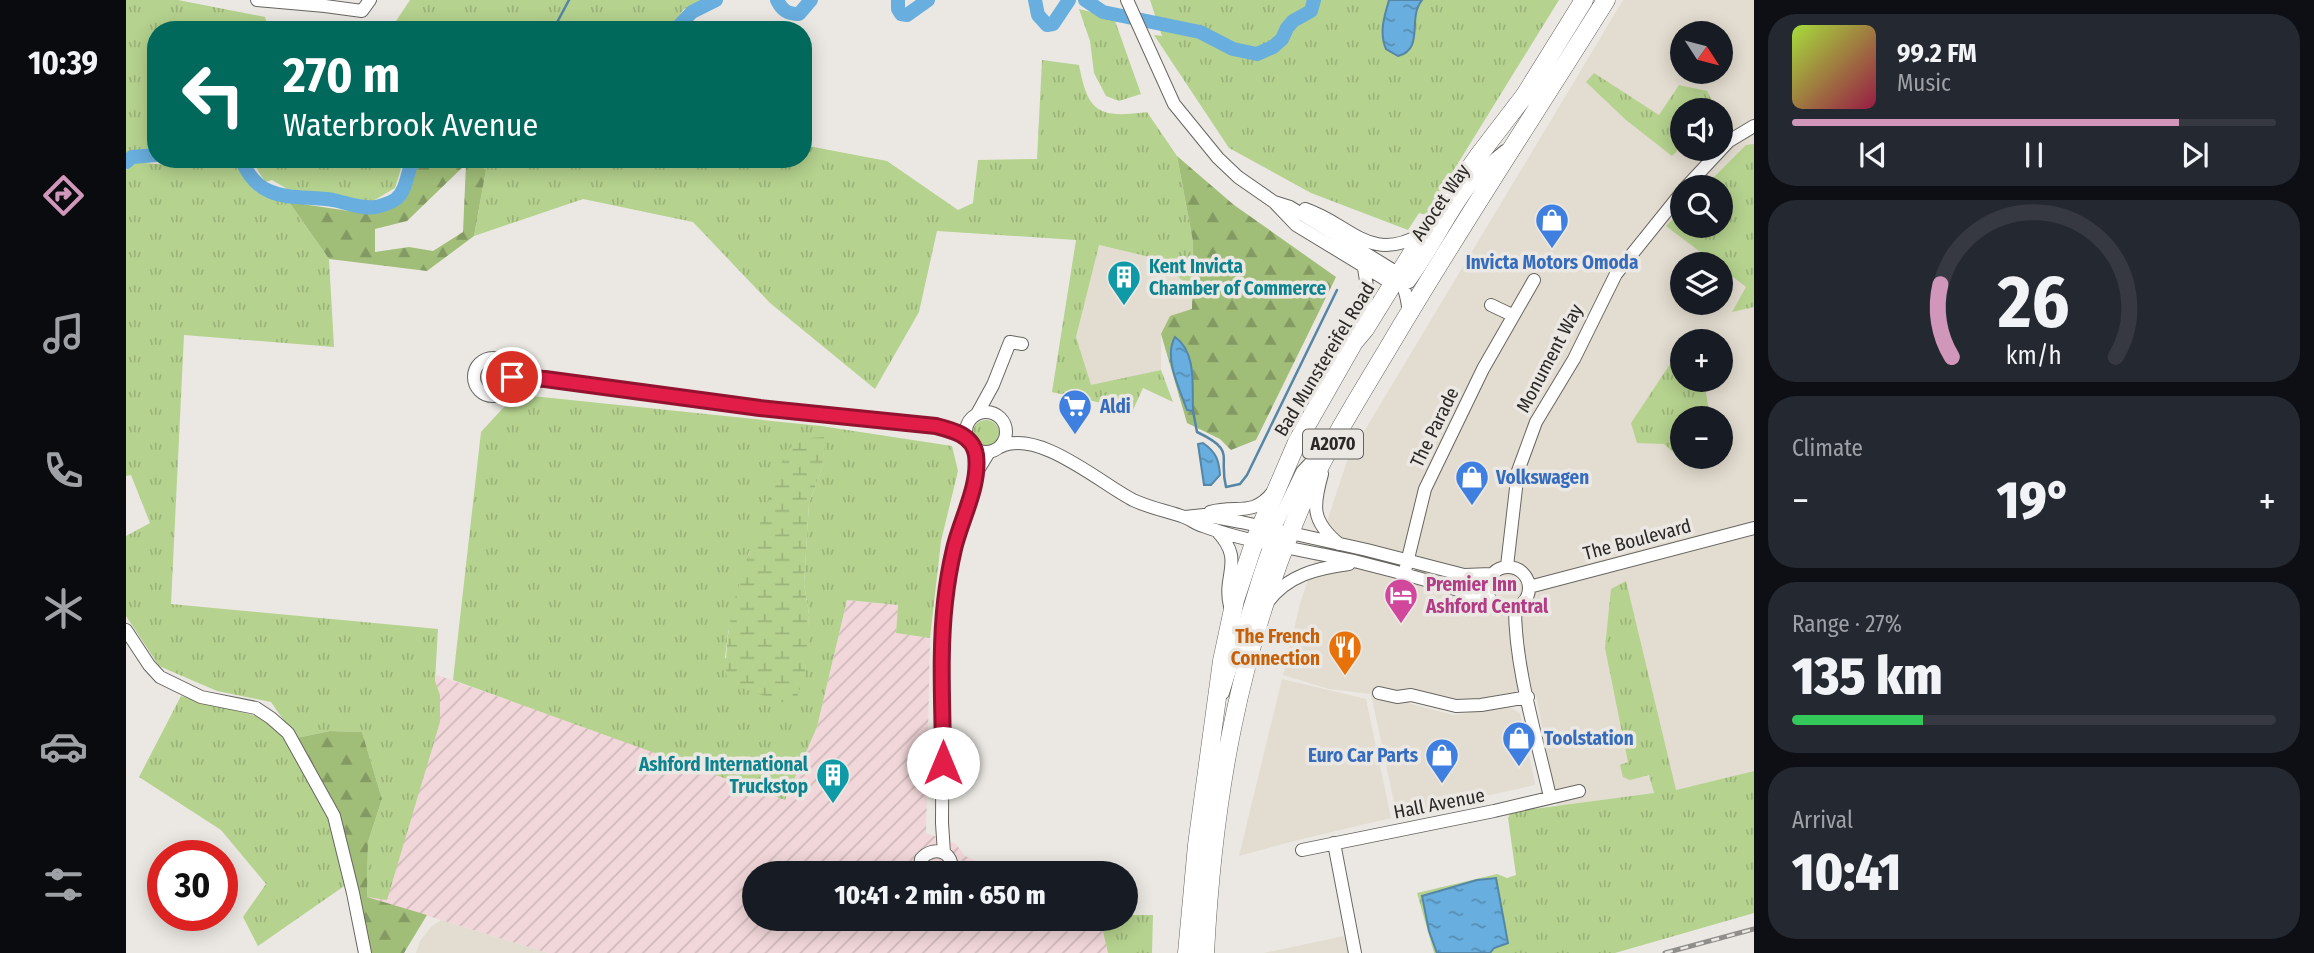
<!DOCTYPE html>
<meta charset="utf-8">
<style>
:root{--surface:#171b24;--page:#242831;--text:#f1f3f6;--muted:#9ea1a6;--line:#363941;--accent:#d197bb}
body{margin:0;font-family:"Fira Sans Condensed",sans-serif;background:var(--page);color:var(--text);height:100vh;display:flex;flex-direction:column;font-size:26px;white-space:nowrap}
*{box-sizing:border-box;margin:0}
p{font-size:23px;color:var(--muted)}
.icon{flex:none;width:38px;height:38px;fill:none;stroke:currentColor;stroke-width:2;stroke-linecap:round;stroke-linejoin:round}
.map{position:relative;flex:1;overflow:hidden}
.drawer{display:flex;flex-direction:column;gap:14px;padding:14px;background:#0d0f14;width:560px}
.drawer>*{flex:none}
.banner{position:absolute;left:21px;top:21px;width:665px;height:147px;border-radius:28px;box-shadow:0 4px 18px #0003;background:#00695c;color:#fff;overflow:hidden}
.needle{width:46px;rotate:126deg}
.fabs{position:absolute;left:1544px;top:21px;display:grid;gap:14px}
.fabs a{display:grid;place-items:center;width:63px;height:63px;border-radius:50%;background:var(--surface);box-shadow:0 4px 18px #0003;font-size:35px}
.speed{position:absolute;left:21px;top:840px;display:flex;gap:14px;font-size:35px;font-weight:700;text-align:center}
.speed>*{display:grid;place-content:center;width:91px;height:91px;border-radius:50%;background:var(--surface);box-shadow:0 4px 18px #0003;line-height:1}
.speed .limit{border:10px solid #d22;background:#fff;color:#111}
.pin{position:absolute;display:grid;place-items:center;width:60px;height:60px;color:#fff;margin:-30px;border:4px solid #fff;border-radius:50%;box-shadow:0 2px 7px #0007}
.me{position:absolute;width:77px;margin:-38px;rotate:0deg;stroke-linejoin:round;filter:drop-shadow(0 0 5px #0008)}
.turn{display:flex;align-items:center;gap:24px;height:147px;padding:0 21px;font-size:32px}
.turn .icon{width:91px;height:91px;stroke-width:2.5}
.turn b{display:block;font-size:49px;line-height:60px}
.big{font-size:52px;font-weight:800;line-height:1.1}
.drawer .tile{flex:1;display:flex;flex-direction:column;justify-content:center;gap:10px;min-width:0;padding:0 24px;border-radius:28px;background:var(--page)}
.drawer .dial{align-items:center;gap:0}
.dial svg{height:182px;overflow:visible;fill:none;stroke:var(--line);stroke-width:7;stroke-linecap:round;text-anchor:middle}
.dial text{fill:var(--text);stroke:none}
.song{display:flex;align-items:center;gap:21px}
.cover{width:84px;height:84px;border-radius:10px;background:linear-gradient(135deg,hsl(80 70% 55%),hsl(340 70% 35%))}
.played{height:7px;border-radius:4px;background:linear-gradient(90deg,var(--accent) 80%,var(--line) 80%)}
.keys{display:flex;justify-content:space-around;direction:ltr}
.heat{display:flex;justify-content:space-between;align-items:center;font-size:38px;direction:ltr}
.charge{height:10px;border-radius:5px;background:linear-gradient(90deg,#34c759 27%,var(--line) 0)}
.trip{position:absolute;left:616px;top:861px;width:396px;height:70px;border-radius:35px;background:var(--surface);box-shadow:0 4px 18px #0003;font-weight:800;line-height:70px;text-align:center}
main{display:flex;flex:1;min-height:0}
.dock{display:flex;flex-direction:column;width:126px;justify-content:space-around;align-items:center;background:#090b0e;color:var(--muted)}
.dock .icon{width:49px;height:49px}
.dock .on{color:var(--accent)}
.dock b{font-size:32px;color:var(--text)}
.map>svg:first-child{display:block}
.built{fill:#e3dcd0;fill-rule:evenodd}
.industrial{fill:url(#industrial-furrows)}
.grass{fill:url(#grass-tufts);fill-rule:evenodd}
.forest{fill:url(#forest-firs);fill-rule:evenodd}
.wetland{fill:url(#wetland-marsh)}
.water{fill:url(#water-ripples);stroke:#5586a7;stroke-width:2}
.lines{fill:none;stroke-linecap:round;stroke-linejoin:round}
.stream{stroke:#5586a7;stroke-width:2.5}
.river{stroke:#68aede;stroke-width:14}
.minor-casing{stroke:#676560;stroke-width:14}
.highway-casing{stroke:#676560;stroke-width:19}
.minor{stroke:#fff;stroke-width:12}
.highway{stroke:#fff;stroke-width:18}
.rail-casing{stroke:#908e8a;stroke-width:5}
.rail{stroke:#ebe8e3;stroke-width:2.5;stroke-dasharray:8;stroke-linecap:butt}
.route-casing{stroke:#92132f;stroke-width:18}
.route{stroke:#e11d48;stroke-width:12}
.labels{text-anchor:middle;stroke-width:7;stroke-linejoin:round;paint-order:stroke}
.shield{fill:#ebe8e3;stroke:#63625f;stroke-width:2}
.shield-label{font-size:18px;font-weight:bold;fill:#292826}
.street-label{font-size:19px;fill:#292826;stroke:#ebe8e3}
.shop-label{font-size:19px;font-weight:bold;fill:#366cbe;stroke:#ebe8e3;text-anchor:start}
.culture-label{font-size:19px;font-weight:bold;fill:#0d838f;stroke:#ebe8e3;text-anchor:start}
.hotel-label{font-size:19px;font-weight:bold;fill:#b23c85;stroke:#ebe8e3;text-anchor:start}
.food-label{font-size:19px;font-weight:bold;fill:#c56008;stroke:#ebe8e3;text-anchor:end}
</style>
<main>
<nav class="dock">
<b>10:39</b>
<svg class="icon on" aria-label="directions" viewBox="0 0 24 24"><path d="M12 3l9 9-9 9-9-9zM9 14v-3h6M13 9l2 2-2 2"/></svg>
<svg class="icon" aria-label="music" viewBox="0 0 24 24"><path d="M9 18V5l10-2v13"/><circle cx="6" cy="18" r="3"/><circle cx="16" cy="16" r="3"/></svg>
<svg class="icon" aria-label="phone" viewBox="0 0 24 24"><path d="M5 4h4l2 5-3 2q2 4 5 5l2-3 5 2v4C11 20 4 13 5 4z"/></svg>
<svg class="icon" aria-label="climate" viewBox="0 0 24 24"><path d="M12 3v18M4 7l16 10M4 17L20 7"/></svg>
<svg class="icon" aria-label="car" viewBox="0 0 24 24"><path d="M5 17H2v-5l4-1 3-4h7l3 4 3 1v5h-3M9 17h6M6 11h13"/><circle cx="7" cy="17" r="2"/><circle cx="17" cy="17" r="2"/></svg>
<svg class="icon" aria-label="filters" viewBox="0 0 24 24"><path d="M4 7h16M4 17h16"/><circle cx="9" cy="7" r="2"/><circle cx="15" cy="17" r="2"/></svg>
</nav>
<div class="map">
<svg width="1628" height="953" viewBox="0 0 1628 953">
<defs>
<pattern id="industrial-furrows" width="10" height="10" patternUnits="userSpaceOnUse" patternTransform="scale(1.75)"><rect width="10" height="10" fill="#f2d7da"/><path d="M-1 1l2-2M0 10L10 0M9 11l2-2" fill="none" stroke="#d0b9bb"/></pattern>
<pattern id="grass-tufts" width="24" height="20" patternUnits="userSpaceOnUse" patternTransform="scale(1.75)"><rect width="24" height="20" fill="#b5d28e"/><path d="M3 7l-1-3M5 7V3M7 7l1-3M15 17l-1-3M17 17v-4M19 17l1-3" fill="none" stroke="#9cb47a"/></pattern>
<pattern id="forest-firs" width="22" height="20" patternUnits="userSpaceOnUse" patternTransform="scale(1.75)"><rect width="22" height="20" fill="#a1be79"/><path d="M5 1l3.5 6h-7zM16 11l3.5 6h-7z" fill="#839a63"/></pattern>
<pattern id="wetland-marsh" width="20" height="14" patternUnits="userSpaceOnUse" patternTransform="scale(1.75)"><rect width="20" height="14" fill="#b5d28e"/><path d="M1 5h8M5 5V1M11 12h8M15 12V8" fill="none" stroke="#9cb47a"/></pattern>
<pattern id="water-ripples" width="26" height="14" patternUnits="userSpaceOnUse" patternTransform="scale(1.75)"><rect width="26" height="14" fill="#68aede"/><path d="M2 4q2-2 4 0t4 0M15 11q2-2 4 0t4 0" fill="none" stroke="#568eb4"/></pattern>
</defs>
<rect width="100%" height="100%" fill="#ebe8e3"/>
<path class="built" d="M1497,0h131v771l-78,19 -119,16 -21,-111 -94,7 -64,-7 75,20 56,-8 11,6 15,70v2l-138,31 -26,-122 -42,-5 -46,-14 17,-71 48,-146zM1556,33h38v39h-38zM1556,110h38v39h-38zM1556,187h38v39h-38zM1556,264h38v39h-38zM1556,341h38v39h-38zM1556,418h38v39h-38z
M972,245l56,13 38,30v22l-31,24v36l-70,16 -15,-49z
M1156,679l84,20 25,119 -93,22 -59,16z
M315,920l107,33h-132l4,-12 11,-14z
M1218,936l4,17h-84z"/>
<path class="industrial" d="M721,600l51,5 -2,28 34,5 -4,195 30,11 9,12 39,17h-250v46h303l2,3 16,-3h25l8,34h-560l-181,-56 70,-222 348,123 32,-71z"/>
<path class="grass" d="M0,0h52l87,17 4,13h-113v120l-30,5z
M284,0h294l-20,9 -15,21h-279z
M1024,0h409l-133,215 -7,-2 -11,17 -97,-37 -82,-45 -75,-113 8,1z
M953,9l35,9 27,76 -22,7 -13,-5 -12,-23 -4,-32z
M916,60l37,5c9,49 21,53 68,47l30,44 16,86 -1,46 -38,-30 -55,-13 -23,92 15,48 70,-15 12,32 -30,-14 -10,22 -81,-18 24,-152 -139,-9 -18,81 -44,77 -105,-86 -77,-81 -110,-23 -109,37 12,-66 -14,-11h295l12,9 8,-9h16v-14l84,16 71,49 15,-7 5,-43 59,-1z
M1468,73l65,42 20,-30 28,6 10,19h-35v36l-10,10 -46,-36 -40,-38z
M1628,144v163l-22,5 14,-25 -26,-20v-3h-4l-50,-38 16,-16v16h38v-39h-16l42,-42z
M85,159h22l28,34 28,9 40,57 5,88 -150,-12 -13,269 267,25 -3,52 5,14v27l-53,178 -20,-3 1,-55 14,-43 -20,-67 -32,-1 -34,7 -25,-36 -54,-11 -58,-25 -33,-50v-80l24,-13 -19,-48 -5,1v-306l7,-8 46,4z
M125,159h153l-9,29 -22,13 -79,-8 -22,-13 -7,2z
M1556,346v34h22l6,38h-28v35h-8l-10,-9 -27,-1 -6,-20z
M406,396l289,30 131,20 6,25 -17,70 -11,97 -34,-5 2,-28 -51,-5 -30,127 -32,73 -332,-120 28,-248 23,-25zM699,438l-3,30 -13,35 -5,81 5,30 -4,59 -80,-15 3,-25 21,-81z
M847 433a13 13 0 1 1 26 0a13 13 0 1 1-26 0Z
M1500,581l50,209 78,-19v142l-139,40h-181l-17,-60 80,-19 10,4 9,-3 -8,-57 3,-6 143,-19 -5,-18 -19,5 -7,-3 -3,-12 8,-3 -23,-114 6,-59z
M55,696l75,20 13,7 14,13 45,80 22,66 -92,64 -15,-29 23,-33 -45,-54 -82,-53z
M999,915h28l-1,38h-44l-8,-34h25z"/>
<path class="forest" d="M1051,156l57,49 102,72 -80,163 -25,10 -11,-11 -33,-16 -26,-89 9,-18 22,-7 1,-67z
M305,159h41l14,11 -12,66 -47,35 -98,-12 -40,-57 80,12 38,-19 10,-30zM340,164l-3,68 -30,19 -24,-4 -34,5v-23l32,-8z
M204,731l32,1 20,67 -14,43 -1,55 60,18 -23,38h-36l-31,-137 -41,-78z"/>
<path class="wetland" d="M700,437l-4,31 -13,35 -5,81 5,30 -1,29 -3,30 -11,33 -67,-23c-6,-63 21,-128 43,-186 6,-15 10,-38 21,-50 9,-10 23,-9 35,-10z"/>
<path class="water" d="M1263,0h33c-15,18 3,49 -24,56l-12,-7c-7,-16 -2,-32 3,-49z
M1049,337c22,15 17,50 18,74l-6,-1c-7,-20 -24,-53 -12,-73z
M1077,443c13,9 16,17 17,32l-9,10h-7l-6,-41z
M1370,878l12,65 -14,5 -4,5h-53l-8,-22 -7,-35 55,-16z"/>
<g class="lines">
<path class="stream" d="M427,30l16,-30
M1067,411l4,21c40,19 21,23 29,55l14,-3 7,-9 90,-185"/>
<path class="river" d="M651,0c5,10 10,14 22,14l12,-14
M772,0v9l3,5 6,1 21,-15
M909,0l3,15 9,10 6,-1 16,-24
M959,0l18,12 97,20 33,17 24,5 16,-7 9,-8 5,-11 6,-7 18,-10 3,-11
M549,30l17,-18 24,-12
M48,159l9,2 4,-2
M115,159c6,14 14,26 28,32 20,9 43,5 64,9 14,3 29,9 43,7 5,-1 16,-5 20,-8 11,-9 11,-27 17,-40
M0,162l6,-5 24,-2"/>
<g class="minor-casing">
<path id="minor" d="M131,0l68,6 37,5 8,-11
M1001,0l47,104 44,54 20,19 36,25 22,23 97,59 10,1 6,-3c32,-42 52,-99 96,-131
M1560,187l43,-46 25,-15
M1148,202l16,5 101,62c13,12 16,27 18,44
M1179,209c47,16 64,55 117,25
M1365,305l21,10
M1229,335l13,-42 -4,-25
M348 377a19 19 0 1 1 38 0a19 19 0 1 1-38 0Z
M386,377l33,2 215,29 175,18 19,4 14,9
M840 432a20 20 0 1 1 40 0a20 20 0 1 1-40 0Z
M851,414l16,-29 17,-43 12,2
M874,447c38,-19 100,36 133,53 17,8 34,11 51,17 6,2 12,7 19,9 49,18 104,24 155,36 45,11 90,24 133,39
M1196,474c-9,32 -11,47 17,70
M1084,512c27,-8 42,6 63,-20
M1059,517l19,-2 37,7 126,28 97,25 27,-1
M1090,530c30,31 6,44 14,76
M1142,534l8,-8 26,-54 25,-27
M1381,566l11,-95 18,-49 38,-63 42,-85 66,-82
M1361 588a21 21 0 1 1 42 0a21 21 0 1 1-42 0Z
M1278,575l21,-86 58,-120 51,-89
M1403,587l225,-59
M1141,603c20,-28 51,-35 82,-39
M1389,608c0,61 22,130 35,189
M0,630l23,35 11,12 41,20 55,11 15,10 17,15 46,83 19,77 12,60
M1097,693l37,-120 8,-23 8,-12
M1253,693l18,4 14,-2 45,11 25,-1 47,-8
M1208,843l21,110
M1176,850l192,-39 85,-20
M818,853l-2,-30 1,-160 2,-61 9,-53 24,-79 11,-18
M794,873l1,-14c13,-15 35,-7 30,14"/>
</g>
<g class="highway-casing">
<path id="highway" d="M1061,953l10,-108 25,-184 13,-61 20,-60 42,-98 57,-100 11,-13 60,-97 54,-77 46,-60 59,-95
M1079,953c8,-154 33,-299 94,-442 24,-58 59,-112 91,-166 69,-117 144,-230 216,-345"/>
</g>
<use href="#minor" class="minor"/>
<use href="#highway" class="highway"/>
<g class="rail-casing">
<path id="rail" d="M1539,953l89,-24"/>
</g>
<use href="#rail" class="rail"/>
</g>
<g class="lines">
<g class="route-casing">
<path id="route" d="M386,377l33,2 215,29 176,18c16,4 37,9 40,29 4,31 -15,64 -22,94 -4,17 -7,35 -9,53 -6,53 -2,107 -2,161"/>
</g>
<use href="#route" class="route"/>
</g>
<defs>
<g id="shop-pin" transform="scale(1.75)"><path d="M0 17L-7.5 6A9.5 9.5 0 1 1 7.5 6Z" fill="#3f7fe0" stroke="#ebe8e3"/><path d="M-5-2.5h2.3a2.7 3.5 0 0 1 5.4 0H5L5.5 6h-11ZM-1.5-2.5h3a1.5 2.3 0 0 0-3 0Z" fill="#fff"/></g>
<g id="building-pin" transform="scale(1.75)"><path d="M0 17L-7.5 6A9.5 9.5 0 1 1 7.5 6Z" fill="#0f9aa8" stroke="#ebe8e3"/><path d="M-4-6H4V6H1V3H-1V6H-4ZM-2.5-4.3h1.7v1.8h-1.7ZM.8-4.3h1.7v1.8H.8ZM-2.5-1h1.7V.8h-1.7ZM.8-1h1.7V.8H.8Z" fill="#fff"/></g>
<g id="supermarket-pin" transform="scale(1.75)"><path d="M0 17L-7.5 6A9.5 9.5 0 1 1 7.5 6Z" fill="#3f7fe0" stroke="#ebe8e3"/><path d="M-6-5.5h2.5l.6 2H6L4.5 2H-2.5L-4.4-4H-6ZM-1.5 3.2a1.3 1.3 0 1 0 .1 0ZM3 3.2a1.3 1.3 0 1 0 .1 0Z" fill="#fff"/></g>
<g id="hotel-pin" transform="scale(1.75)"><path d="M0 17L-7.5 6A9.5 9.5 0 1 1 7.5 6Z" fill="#d1479c" stroke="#ebe8e3"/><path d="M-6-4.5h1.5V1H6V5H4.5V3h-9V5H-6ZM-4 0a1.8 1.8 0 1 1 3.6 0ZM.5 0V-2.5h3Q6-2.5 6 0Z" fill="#fff"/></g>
<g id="restaurant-pin" transform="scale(1.75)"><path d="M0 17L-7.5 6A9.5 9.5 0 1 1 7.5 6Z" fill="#e8710a" stroke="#ebe8e3"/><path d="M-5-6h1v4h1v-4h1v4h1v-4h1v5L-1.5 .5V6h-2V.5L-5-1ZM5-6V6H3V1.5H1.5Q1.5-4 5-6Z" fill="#fff"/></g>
</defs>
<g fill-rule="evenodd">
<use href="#shop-pin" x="1426" y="220"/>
<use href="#building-pin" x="998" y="277"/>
<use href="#supermarket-pin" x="949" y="406"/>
<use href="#shop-pin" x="1346" y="477"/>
<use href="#hotel-pin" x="1275" y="595"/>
<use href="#restaurant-pin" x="1219" y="647"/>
<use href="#shop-pin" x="1393" y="738"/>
<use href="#shop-pin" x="1316" y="755"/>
<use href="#building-pin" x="707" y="775"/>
</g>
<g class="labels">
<rect class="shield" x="1177" y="429.5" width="60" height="29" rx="5"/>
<g class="shield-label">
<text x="1207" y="450">A2070</text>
</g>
<g class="street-label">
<text transform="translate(1314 202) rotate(-56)" y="7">Avocet Way</text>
<text transform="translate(1423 358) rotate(-62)" y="7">Monument Way</text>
<text transform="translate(1198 359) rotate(-59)" y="7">Bad Munstereifel Road</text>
<text transform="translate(1308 427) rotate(-64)" y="7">The Parade</text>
<text transform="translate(1511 539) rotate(-15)" y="7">The Boulevard</text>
<text transform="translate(1313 803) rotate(-11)" y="7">Hall Avenue</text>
</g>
<g class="shop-label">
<text x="1426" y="269" text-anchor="middle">Invicta Motors Omoda</text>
<text x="974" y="413">Aldi</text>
<text x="1370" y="484">Volkswagen</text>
<text x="1418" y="745">Toolstation</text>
<text x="1292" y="762" text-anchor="end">Euro Car Parts</text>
</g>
<g class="culture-label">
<text x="1023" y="273">Kent Invicta<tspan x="1023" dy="22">Chamber of Commerce</tspan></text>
<text x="682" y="771" text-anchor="end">Ashford International<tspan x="682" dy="22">Truckstop</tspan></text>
</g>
<g class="hotel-label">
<text x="1300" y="591">Premier Inn<tspan x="1300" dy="22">Ashford Central</tspan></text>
</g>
<g class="food-label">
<text x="1194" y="643">The French<tspan x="1194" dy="22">Connection</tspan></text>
</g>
</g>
</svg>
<div class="fabs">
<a><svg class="needle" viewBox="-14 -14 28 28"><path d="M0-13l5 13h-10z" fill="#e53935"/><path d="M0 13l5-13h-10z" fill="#9ea1a6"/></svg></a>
<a><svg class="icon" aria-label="sound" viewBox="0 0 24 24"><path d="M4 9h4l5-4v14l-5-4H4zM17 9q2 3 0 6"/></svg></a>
<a><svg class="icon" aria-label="search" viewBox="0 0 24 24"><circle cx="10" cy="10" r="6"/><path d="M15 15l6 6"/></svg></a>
<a><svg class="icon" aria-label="layers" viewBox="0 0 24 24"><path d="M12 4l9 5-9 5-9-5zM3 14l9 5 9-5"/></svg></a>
<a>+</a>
<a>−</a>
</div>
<div class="speed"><div class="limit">30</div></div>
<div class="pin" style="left:386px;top:377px;background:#d93025"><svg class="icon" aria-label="arrive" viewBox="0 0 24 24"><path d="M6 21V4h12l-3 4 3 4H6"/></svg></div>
<svg class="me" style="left:817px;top:763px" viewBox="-20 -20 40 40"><circle r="19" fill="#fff"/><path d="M0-13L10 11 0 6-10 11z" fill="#e11d48"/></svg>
<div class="trip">10:41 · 2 min · 650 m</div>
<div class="banner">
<div class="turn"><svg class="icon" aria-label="left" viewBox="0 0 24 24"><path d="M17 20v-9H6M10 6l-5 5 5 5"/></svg><div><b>270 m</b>Waterbrook Avenue</div></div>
</div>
</div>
<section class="drawer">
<div class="tile">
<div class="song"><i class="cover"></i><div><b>99.2 FM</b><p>Music</p></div></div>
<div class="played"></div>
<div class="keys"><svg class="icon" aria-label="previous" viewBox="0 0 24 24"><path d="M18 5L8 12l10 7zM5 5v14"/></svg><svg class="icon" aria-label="pause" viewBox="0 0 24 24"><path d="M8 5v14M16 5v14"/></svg><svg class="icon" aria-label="next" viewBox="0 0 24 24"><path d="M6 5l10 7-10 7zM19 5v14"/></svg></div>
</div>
<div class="tile dial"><svg viewBox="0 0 100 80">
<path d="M14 69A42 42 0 1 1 86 69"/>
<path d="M14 69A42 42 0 0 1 9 37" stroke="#d197bb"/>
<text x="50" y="56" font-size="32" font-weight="700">26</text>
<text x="50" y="72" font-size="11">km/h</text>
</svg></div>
<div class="tile"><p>Climate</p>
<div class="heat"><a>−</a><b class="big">19°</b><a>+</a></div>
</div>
<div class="tile"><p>Range · 27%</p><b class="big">135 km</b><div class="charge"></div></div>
<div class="tile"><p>Arrival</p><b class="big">10:41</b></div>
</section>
</main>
